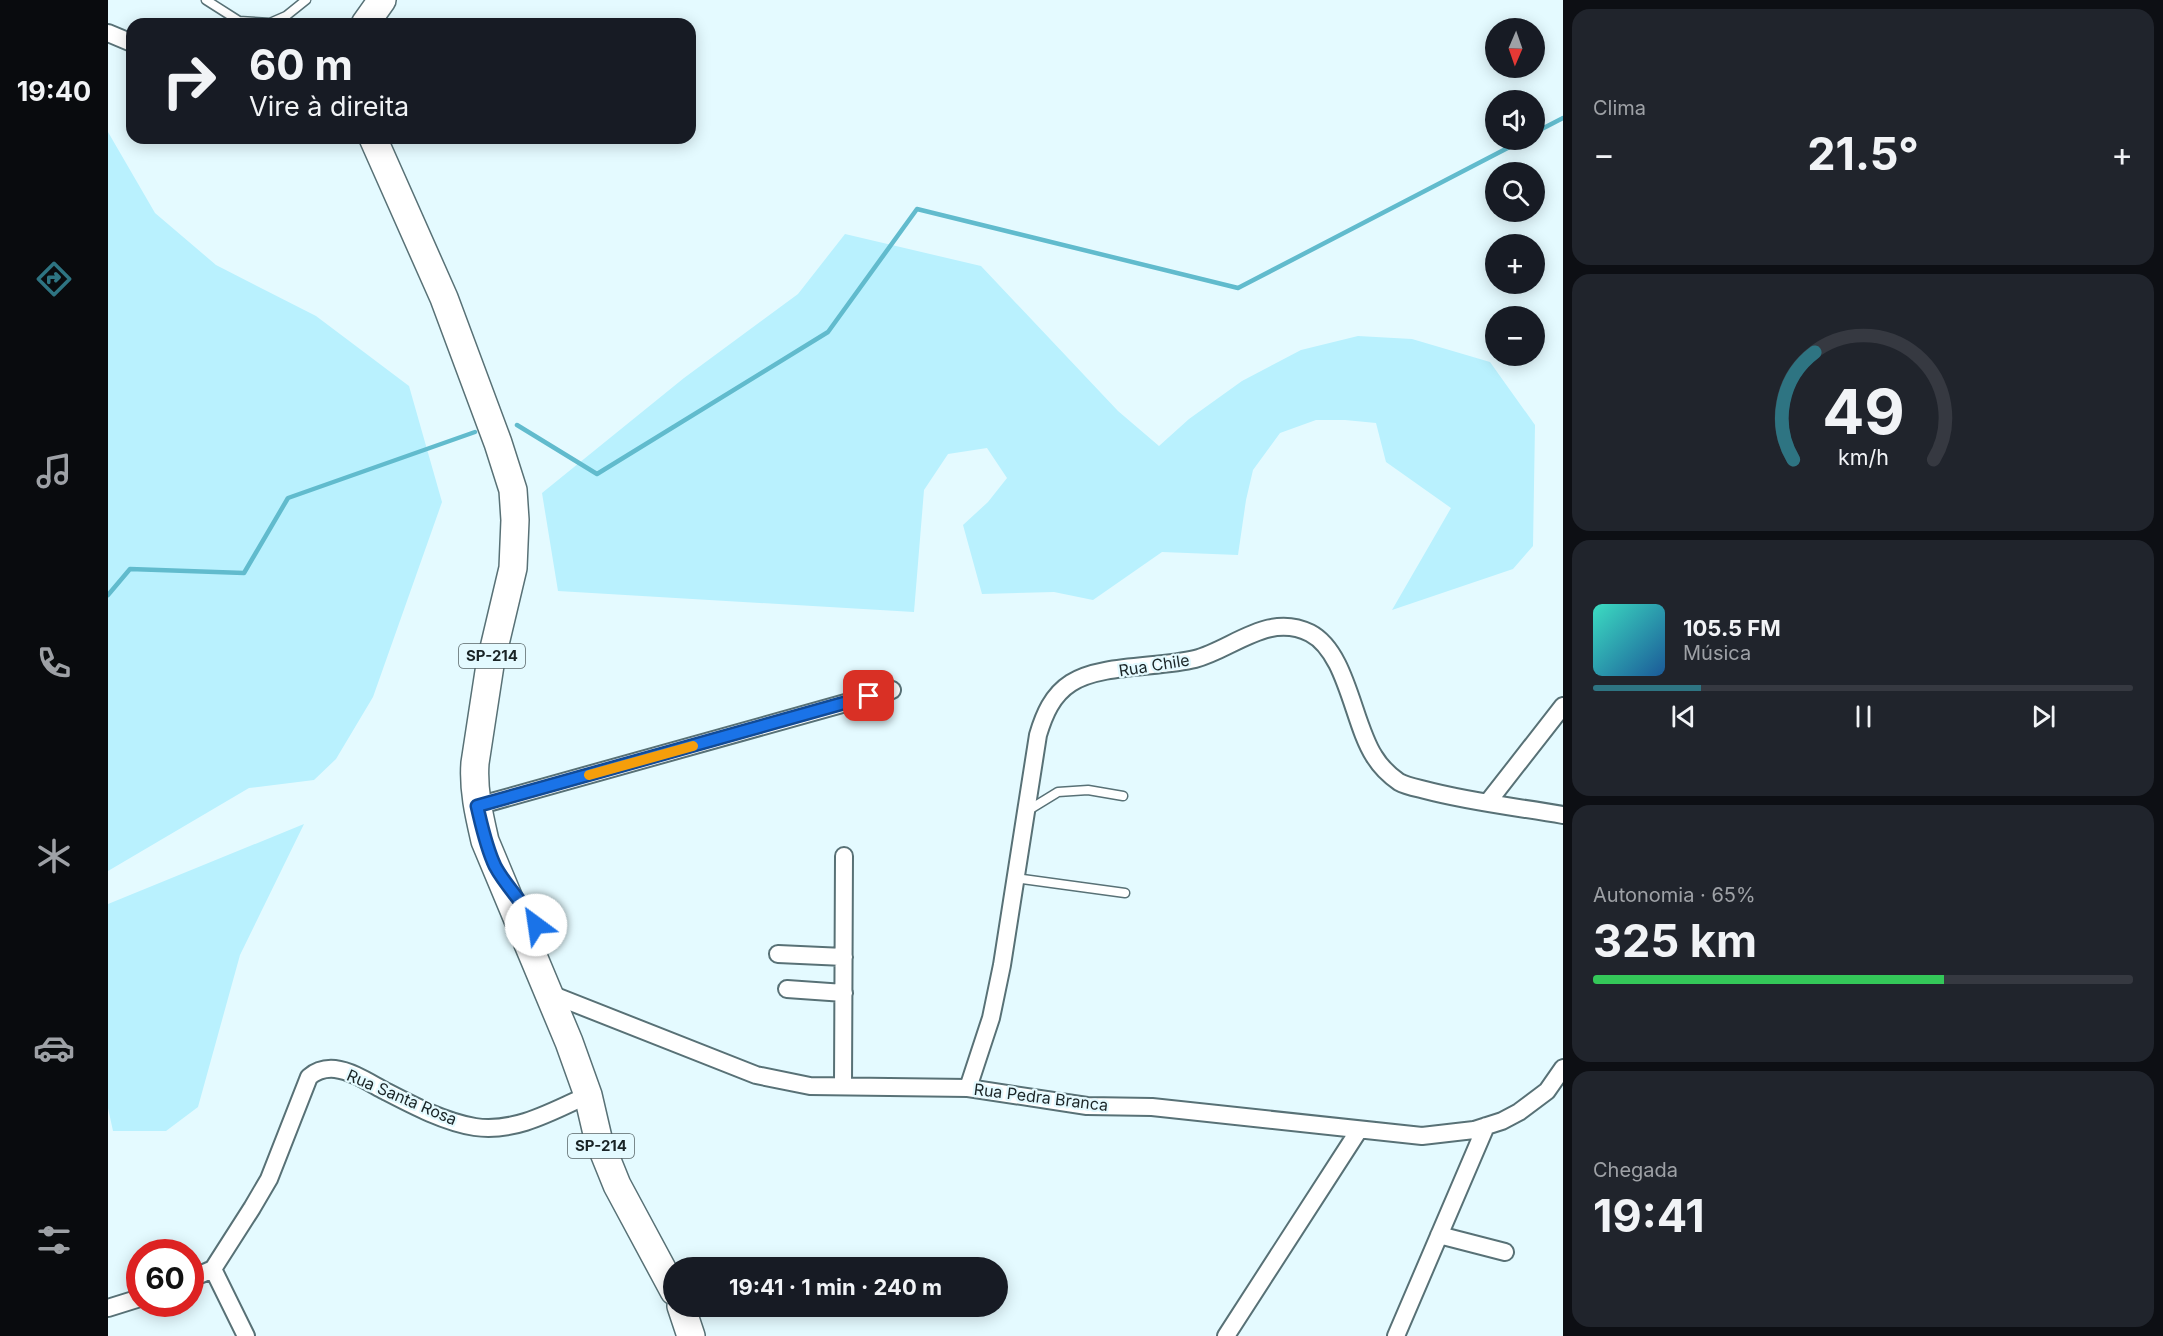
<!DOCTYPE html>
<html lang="pt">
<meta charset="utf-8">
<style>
:root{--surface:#171b24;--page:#20242c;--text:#f1f3f6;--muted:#9ea1a6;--line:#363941;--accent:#2e7482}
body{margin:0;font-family:Inter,sans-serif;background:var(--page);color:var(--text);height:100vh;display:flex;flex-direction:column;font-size:22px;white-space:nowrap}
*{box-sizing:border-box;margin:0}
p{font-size:20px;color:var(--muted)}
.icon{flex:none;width:33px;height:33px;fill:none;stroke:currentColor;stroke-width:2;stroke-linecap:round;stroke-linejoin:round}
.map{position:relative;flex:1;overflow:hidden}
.side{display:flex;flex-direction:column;gap:9px;padding:9px;background:#0d0f14;width:600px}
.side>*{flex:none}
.hud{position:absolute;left:18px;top:18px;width:570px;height:126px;border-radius:18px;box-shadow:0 3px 15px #0003;background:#171b24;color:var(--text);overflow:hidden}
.needle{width:39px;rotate:182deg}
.controls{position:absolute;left:1377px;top:18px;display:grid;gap:12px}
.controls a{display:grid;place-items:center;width:60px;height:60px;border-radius:50%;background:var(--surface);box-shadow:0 3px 15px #0003;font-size:30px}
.speed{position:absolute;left:18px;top:1239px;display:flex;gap:12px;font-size:30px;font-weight:700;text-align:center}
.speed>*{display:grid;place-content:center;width:78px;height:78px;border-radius:50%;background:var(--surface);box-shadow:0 3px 15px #0003;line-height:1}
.speed .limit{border:9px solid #d22;background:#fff;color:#111}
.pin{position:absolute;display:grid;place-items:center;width:51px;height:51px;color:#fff;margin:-26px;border-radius:12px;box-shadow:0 3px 9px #0006}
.me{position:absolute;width:66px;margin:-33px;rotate:329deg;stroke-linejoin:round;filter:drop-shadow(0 0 4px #0008)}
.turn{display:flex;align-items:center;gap:21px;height:126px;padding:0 24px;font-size:27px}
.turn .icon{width:78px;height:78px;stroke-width:2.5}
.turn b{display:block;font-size:42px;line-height:51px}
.big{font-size:45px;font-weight:700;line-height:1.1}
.side .card{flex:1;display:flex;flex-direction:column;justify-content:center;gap:9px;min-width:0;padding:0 21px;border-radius:18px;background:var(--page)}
.side .dial{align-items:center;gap:0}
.dial svg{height:156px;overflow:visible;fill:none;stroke:var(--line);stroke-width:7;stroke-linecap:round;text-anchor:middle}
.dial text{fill:var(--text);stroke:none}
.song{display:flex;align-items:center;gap:18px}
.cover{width:72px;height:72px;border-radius:9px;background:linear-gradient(135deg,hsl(170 70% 55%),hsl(210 70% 35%))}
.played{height:6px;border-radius:3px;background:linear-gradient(90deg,var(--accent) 20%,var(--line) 20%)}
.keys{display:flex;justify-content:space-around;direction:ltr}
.heat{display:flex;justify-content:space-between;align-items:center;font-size:33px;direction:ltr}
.charge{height:9px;border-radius:4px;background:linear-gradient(90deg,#34c759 65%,var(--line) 0)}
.trip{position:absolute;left:555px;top:1257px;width:345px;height:60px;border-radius:30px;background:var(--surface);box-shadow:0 3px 15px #0003;font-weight:700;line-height:60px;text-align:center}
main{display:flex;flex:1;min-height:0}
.dock{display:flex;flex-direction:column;width:108px;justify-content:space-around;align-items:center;background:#090b0e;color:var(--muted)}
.dock .icon{width:42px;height:42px}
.dock .selected{color:var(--accent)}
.dock b{font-size:27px;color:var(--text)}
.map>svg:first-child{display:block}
.green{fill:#b9f1fe}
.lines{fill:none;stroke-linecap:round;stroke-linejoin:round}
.stream{stroke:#61bbcd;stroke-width:4.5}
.lane-casing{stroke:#587176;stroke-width:11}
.street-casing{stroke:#587176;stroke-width:20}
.primary-casing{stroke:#587176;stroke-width:30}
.lane{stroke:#fff;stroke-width:8}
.street{stroke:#fff;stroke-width:16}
.primary{stroke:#fff;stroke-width:27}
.route-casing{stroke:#114b97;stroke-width:15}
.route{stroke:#1a73e8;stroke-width:10}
.slow{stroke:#f59e0b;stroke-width:10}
.labels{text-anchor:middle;stroke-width:4.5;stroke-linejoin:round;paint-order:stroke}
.shield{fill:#e4faff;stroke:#576467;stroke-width:1.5}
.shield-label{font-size:15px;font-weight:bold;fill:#1a2426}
.street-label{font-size:16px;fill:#1a2426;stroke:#e4faff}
</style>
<main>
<nav class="dock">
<b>19:40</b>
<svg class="icon selected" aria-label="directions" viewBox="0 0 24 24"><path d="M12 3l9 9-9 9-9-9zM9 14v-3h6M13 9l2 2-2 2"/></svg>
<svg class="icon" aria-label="music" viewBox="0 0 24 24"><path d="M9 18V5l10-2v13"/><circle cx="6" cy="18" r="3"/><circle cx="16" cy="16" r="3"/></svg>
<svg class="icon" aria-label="phone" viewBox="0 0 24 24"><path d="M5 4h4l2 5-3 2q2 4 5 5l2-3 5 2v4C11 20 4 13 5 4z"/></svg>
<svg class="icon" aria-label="climate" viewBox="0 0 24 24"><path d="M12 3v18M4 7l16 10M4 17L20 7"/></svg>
<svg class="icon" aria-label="car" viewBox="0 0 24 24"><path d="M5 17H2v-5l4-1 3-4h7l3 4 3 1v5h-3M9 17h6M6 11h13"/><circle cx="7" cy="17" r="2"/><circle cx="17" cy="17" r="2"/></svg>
<svg class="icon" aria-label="filters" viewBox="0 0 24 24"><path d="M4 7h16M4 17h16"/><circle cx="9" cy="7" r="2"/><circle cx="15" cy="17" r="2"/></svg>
</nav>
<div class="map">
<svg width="1455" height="1336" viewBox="0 0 1455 1336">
<rect width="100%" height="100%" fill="#e4faff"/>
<path class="green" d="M0,132l47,81 61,52 100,51 93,70 33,116 -69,195 -37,62 -22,21 -65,8 -141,83z
M737,234l136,32 137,145 41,35 30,-27 53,-38 59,-31 57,-14 54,3 78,23 45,63 -2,121 -20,23 -121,41 59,-102 -65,-46 -10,-39 -31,-3h-29l-36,13 -27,37 -7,30 -8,55 -76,-3 -69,48 -39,-8 -72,2 -19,-69 25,-23 19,-24 -20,-30 -39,6 -24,36 -10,122 -356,-21 -16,-98 142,-115 114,-84z
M196,824l-64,131 -42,152 -32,24h-53l-5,-23v-204z"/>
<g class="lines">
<path class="stream" d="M1426,133l29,-15
M409,425l80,49 231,-142 89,-123 321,79 285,-148
M0,595l22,-26 114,4 44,-75 187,-66"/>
<g class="lane-casing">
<path id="lane" d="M98,0l33,21 31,2 16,-7 20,-16
M919,811l31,-19 30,-2 35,6
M907,878l110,15"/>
</g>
<g class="street-casing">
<path id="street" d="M0,33l24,10
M1380,802l75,-96
M369,806l415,-116
M670,954l66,3
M679,989l57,4
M440,993l208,82 54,11 158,2 119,18 65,1 270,29 52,-6 28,-9 17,-9 28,-21 16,-23
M735,1086l1,-230
M860,1088l23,-70 11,-53 36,-230c6,-20 14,-40 33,-52 29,-19 88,-15 124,-24 38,-10 73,-47 115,-26 37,19 43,91 64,123 6,10 15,19 25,26 7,4 18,6 26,8 45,12 92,17 138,25
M1331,1235l66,17
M105,1269l33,67
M82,1279l23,-10 39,-61 17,-29 40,-102c7,-6 16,-9 26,-8 17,2 35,14 50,22 27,14 59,31 90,36 40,6 78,-16 113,-32
M0,1308l32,-10
M1118,1336l133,-206
M1288,1336l90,-210"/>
</g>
<g class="primary-casing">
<path id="primary" d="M257,24l17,-24
M265,138l71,160 54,145 15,47 2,30 -2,48 -23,97 -15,98c-2,27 4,52 10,78l84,201 19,53 10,43 19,47 57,106
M573,1306l10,30"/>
</g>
<use href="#lane" class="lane"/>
<use href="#street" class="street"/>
<use href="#primary" class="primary"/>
</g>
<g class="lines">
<g class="route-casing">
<path id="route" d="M428,925c-11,-21 -30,-38 -41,-59 -9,-19 -13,-39 -18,-60l392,-110"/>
</g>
<use href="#route" class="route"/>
<path class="slow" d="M481,775l104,-29"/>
</g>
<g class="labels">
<g class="shield">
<rect x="351" y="644" width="66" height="24" rx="4.5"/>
<rect x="460" y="1134" width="66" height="24" rx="4.5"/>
</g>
<g class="shield-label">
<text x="384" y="661">SP-214</text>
<text x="493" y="1151">SP-214</text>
</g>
<g class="street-label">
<text transform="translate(1046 665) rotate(-9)" y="6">Rua Chile</text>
<text transform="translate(294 1097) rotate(23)" y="6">Rua Santa Rosa</text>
<text transform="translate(933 1097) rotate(7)" y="6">Rua Pedra Branca</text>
</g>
</g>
</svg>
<div class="controls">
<a><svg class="needle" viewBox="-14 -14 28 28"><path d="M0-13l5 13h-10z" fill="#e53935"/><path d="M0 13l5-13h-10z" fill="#9ea1a6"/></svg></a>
<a><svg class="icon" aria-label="sound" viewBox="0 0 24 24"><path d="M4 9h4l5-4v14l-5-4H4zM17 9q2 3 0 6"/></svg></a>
<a><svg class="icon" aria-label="search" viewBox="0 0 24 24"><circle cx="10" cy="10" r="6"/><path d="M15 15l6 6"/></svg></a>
<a>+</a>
<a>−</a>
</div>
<div class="speed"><div class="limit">60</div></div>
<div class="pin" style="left:761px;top:696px;background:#d93025"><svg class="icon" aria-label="arrive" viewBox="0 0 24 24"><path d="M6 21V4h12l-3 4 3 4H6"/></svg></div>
<svg class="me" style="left:428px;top:925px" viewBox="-20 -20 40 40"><circle r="19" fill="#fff"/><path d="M0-13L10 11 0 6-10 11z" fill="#1a73e8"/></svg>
<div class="trip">19:41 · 1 min · 240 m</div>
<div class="hud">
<div class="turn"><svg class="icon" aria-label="right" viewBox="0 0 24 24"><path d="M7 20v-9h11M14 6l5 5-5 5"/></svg><div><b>60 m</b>Vire à direita</div></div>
</div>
</div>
<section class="side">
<div class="card"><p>Clima</p>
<div class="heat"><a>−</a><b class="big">21.5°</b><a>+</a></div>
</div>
<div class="card dial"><svg viewBox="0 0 100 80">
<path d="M14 69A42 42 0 1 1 86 69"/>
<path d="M14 69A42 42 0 0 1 25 14" stroke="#2e7482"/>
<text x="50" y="56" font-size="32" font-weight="700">49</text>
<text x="50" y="72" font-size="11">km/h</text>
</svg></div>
<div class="card">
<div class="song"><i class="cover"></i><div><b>105.5 FM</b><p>Música</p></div></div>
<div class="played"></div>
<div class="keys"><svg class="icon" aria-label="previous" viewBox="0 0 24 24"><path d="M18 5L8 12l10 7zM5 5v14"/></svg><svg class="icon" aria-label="pause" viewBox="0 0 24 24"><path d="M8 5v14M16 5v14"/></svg><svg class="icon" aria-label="next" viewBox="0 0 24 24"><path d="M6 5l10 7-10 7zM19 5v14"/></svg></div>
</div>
<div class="card"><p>Autonomia · 65%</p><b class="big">325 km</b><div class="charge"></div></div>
<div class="card"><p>Chegada</p><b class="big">19:41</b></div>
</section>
</main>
